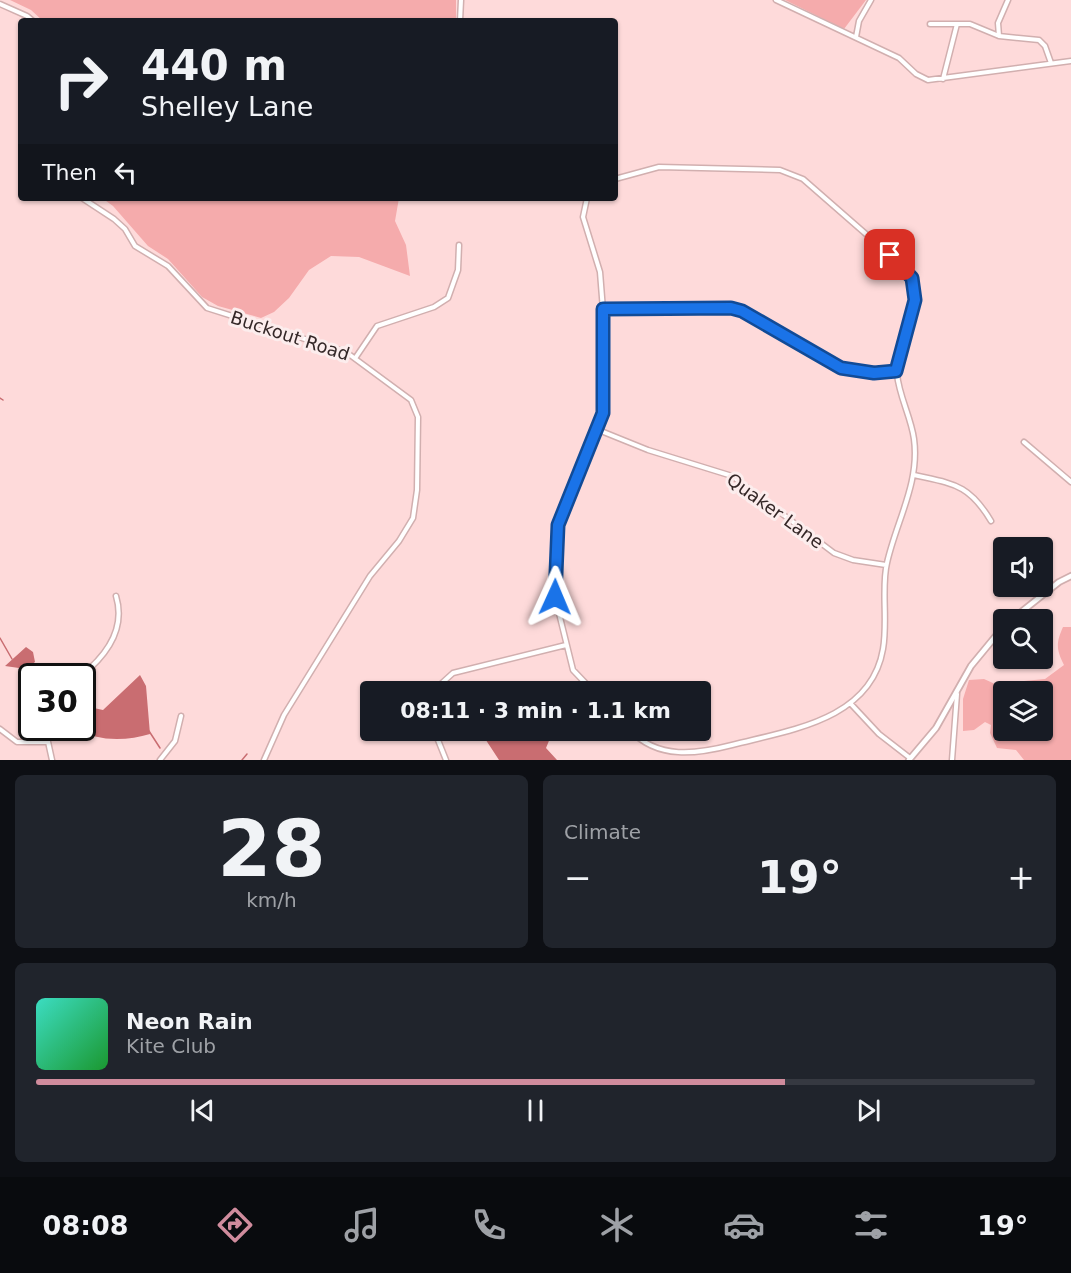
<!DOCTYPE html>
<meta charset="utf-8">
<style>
:root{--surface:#171b24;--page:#20242c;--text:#f1f3f6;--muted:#9ea1a6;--line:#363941;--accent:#d08c9d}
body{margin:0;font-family:"DejaVu Sans",sans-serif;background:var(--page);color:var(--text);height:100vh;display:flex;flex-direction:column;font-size:22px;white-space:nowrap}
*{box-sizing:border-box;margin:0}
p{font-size:20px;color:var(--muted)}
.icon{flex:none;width:33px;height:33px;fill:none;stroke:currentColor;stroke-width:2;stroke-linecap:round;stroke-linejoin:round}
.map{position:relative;height:760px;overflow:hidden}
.details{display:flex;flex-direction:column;gap:15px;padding:15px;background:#0d0f14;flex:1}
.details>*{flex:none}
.guide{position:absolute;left:18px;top:18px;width:600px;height:183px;border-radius:6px;box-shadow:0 2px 4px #0004;background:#171b24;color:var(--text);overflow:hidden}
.buttons{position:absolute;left:993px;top:537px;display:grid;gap:12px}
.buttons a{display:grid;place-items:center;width:60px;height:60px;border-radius:6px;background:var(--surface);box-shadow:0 2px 4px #0004;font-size:30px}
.speed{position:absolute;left:18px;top:663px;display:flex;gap:12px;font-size:30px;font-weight:700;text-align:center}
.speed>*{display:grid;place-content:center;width:78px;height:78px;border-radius:50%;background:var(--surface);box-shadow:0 2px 4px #0004;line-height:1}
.speed .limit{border:3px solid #111;border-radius:9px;background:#fff;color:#111}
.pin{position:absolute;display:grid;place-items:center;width:51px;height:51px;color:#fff;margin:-26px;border-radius:12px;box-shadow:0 3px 9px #0006}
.me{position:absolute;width:66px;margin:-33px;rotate:1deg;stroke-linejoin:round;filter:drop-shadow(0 0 4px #0008)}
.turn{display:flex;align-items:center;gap:21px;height:126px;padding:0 24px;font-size:27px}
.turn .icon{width:78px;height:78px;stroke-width:2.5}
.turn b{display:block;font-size:42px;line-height:51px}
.then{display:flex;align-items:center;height:57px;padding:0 24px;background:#0003;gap:12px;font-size:22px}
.big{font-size:45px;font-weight:700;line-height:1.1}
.details .card{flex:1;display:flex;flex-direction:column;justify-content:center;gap:9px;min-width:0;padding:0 21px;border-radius:9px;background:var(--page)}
.details .dial{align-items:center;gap:0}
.dial b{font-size:78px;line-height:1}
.song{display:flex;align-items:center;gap:18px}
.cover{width:72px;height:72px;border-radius:9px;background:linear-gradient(135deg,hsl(170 70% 55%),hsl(130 70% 35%))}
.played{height:6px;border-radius:3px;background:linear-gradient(90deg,var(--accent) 75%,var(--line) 75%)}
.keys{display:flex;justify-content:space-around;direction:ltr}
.heat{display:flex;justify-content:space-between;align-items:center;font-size:33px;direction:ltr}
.details .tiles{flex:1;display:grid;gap:15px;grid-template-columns:1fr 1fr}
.card:last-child{grid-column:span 2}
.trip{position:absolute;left:360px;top:681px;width:351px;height:60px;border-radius:6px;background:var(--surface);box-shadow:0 2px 4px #0004;font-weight:700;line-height:60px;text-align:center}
.dock{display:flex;height:96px;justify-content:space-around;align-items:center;background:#090b0e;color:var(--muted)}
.dock .icon{width:42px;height:42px}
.dock .current{color:var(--accent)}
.dock b{font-size:27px;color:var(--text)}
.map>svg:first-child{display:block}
.green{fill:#f5abac;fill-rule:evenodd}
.water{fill:#c96d71}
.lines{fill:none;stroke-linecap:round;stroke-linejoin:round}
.stream{stroke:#c96d71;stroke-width:1.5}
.minor-casing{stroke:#d1afaf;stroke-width:7}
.tertiary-casing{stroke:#d1afaf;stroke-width:8}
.minor{stroke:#fff;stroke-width:4}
.tertiary{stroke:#fff;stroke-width:4.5}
.route-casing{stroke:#114b97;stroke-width:15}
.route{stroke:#1a73e8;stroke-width:10}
.labels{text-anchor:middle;stroke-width:6;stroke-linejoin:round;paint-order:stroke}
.street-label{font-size:18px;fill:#342727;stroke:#fceded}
</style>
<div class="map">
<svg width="1071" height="760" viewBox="0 0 1071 760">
<rect width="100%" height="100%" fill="#fedada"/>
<path class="green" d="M10,0h446v21h-413l-12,-11z
M785,0h81l-22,29z
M102,198h297l-4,23 11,24 4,31 -51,-19 -28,-1 -22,14 -20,28 -15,14 -13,6 -43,-12 -16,-9 -34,-38 -20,-13 -35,-40z
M1063,627h8v133h-47l-8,-10 -19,-2 -7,-15 1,-8 -6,-3 -11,8 -11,1v-32l6,-19 15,-1 20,9 10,-2 -2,-4 33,-3 19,-14c-8,-16 -8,-22 -1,-38zM1004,692h38v38h-38z"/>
<path class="water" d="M26,647l7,5 2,10 -9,7 -21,-3z
M140,675l6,11 4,48c-23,7 -54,8 -73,-6h5l1,-13 6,-8 14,3z
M480,731h73l-7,17 11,12h-58z"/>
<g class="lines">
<path class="stream" d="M0,398l3,2
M0,638l12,21
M31,664l12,2 13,10
M82,707l5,4
M149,731l11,17
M242,760l5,-6"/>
<g class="minor-casing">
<path id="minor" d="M776,0l123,58 17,16 12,6 143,-19
M0,4l27,12 6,5
M460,21l1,-21
M930,24h40l29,12 40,4 6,6 6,17
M999,36l-1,-13 10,-23
M856,37l3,-16 12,-21
M943,79l14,-55
M615,179l44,-12 121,3 23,9 103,90c17,27 4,55 -4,83 -2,6 -6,15 -5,22 2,22 14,43 17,65 6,44 -18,83 -27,124 -6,24 1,58 -4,86 -12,71 -93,81 -151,96 -35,9 -74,15 -102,-15
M82,198l32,21 11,10 10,17 33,20 39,42 139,44 65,48 7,17 -1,73 -4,28 -14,23 -29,35 -86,139 -20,45
M587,198l-4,19 17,55 3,38 2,93 -47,122 -3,72 18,73 21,22
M603,310l128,-3 12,4 98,57 33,5 22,-2
M356,357l21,-31 57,-19 14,-9 10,-28 1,-25
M596,429l52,21 84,26 102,77 19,7 33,5
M1024,442l47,40
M914,475c40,9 55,9 77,46
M81,676c25,-20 45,-47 35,-80
M432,692l21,-19 113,-28
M851,704l28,30 31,24
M45,728l7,32
M0,729l17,13h29
M434,730l12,30
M160,760l15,-19 6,-25
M952,760l5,-66"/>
</g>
<g class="tertiary-casing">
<path id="tertiary" d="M1011,620l48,-38 12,-6
M909,760l27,-32 35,-62 33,-40"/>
</g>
<use href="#minor" class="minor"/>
<use href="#tertiary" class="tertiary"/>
</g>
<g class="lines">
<g class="route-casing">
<path id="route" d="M555,597l3,-72 45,-112v-104l128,-1 11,3 99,57 33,5 22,-2 19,-71 -3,-22 -22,-23"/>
</g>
<use href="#route" class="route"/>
</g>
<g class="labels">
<g class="street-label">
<text transform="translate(290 336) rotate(18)" y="6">Buckout Road</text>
<text transform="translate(775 511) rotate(36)" y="6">Quaker Lane</text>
</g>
</g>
</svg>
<div class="buttons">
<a><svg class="icon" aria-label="sound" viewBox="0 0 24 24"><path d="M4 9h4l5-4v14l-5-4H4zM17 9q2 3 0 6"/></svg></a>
<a><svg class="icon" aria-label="search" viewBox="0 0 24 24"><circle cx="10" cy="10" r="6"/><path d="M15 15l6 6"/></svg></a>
<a><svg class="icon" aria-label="layers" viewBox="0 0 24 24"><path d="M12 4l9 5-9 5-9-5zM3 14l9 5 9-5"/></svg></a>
</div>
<div class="speed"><div class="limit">30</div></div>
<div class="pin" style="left:890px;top:255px;background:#d93025"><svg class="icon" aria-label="arrive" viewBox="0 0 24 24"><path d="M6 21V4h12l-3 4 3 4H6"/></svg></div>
<svg class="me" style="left:555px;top:597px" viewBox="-20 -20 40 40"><path d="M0-17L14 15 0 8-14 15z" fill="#1a73e8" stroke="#fff" stroke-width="4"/></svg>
<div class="trip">08:11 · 3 min · 1.1 km</div>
<div class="guide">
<div class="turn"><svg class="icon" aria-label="right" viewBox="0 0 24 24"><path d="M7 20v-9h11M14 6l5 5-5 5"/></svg><div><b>440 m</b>Shelley Lane</div></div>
<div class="then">Then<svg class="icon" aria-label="left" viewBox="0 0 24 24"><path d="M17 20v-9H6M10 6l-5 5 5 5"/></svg></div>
</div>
</div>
<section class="details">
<div class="tiles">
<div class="card dial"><b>28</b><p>km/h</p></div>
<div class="card"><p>Climate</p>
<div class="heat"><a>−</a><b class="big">19°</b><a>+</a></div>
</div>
<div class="card">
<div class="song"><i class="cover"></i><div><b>Neon Rain</b><p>Kite Club</p></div></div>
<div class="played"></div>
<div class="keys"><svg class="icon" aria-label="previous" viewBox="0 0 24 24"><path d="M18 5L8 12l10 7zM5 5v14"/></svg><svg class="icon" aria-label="pause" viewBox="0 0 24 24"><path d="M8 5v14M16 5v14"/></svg><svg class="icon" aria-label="next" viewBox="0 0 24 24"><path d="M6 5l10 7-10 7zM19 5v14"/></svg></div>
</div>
</div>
</section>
<nav class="dock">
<b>08:08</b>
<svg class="icon current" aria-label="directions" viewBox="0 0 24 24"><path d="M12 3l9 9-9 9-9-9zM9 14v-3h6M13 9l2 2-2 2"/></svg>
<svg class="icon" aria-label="music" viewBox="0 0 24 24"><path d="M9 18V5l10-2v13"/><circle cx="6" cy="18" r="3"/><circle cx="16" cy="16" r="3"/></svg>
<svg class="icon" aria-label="phone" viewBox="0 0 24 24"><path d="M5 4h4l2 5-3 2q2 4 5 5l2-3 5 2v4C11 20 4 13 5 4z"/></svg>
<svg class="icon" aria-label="climate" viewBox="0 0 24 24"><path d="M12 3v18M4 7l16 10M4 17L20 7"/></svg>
<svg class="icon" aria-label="car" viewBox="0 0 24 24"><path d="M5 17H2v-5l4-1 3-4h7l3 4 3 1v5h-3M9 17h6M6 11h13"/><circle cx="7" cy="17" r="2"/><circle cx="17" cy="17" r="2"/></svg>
<svg class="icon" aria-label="filters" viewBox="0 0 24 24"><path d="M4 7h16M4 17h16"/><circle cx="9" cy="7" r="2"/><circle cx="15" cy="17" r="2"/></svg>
<b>19°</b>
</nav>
